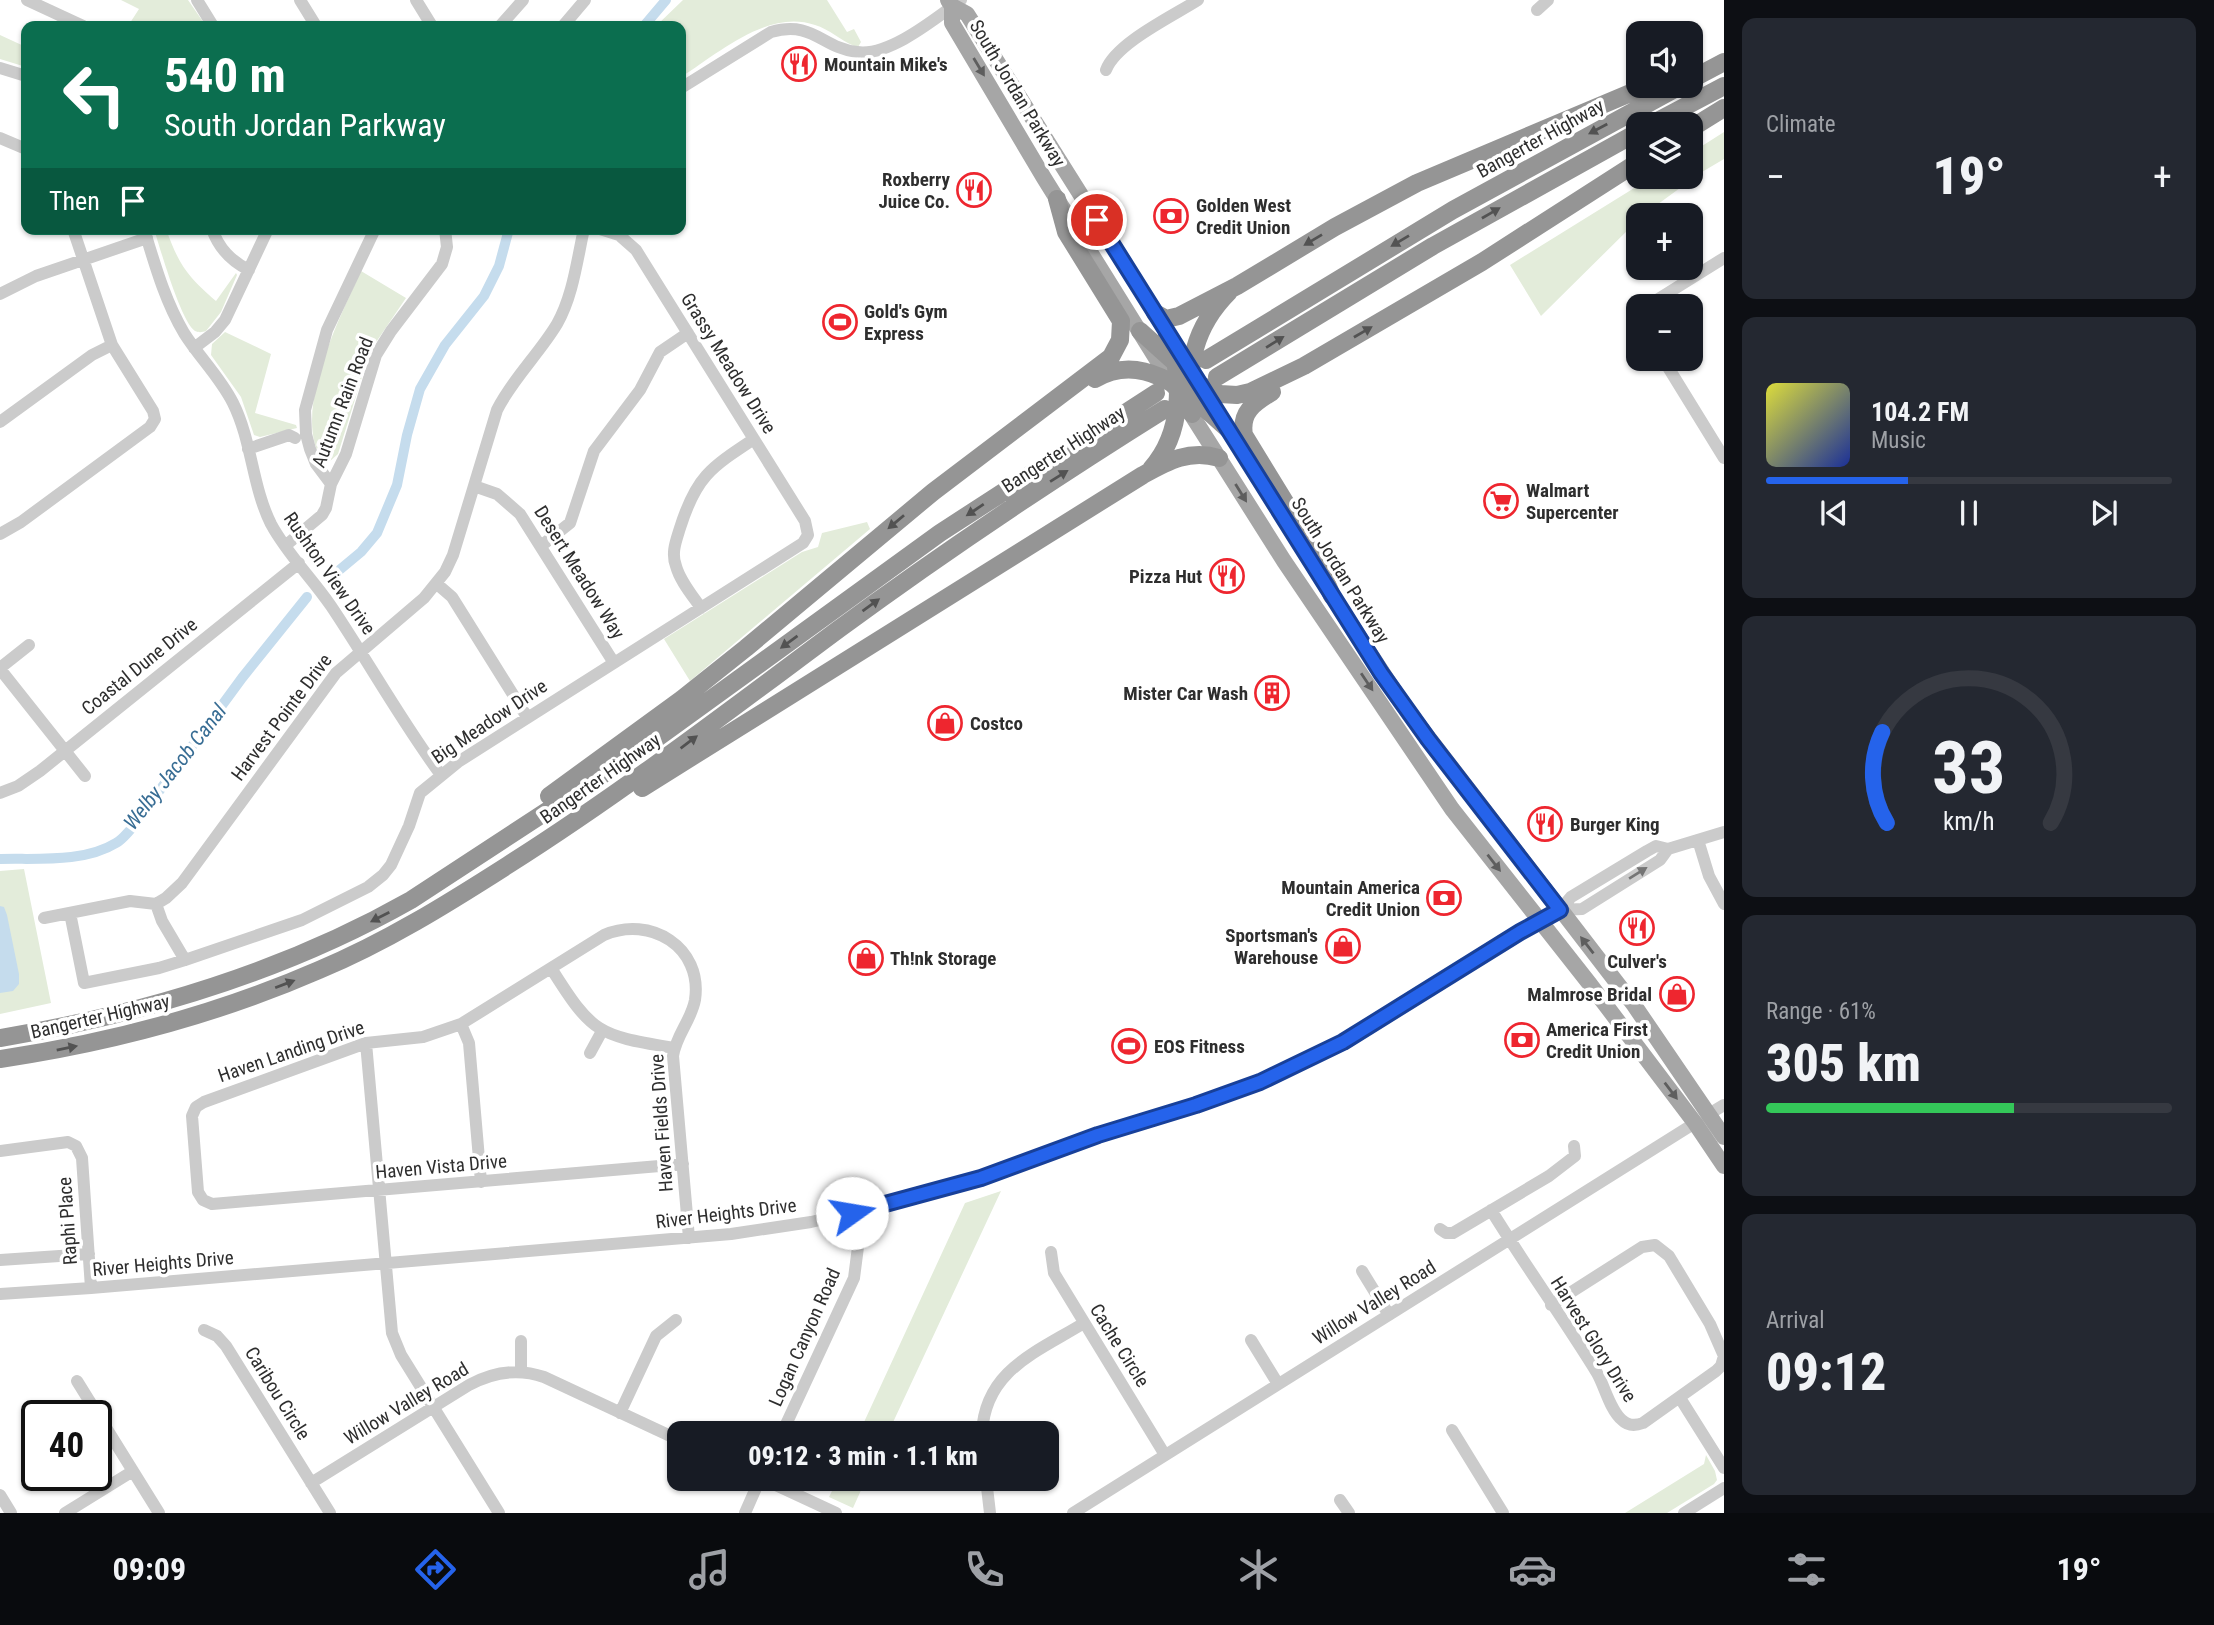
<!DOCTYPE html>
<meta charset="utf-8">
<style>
:root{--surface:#171b24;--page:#242831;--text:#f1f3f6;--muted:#9ea1a6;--line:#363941;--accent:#2563eb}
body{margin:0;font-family:"Roboto Condensed",sans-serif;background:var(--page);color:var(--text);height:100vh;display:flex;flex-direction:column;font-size:26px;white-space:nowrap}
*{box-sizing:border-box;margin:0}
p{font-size:23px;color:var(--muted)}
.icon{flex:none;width:38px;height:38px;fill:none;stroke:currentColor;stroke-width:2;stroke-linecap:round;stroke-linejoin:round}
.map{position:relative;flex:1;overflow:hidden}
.sheet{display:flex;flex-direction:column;gap:18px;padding:18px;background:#0d0f14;width:490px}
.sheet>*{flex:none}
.banner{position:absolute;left:21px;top:21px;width:665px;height:214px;border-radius:14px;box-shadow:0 2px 5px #0004;background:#0b6e4f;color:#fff;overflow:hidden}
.tools{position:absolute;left:1626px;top:21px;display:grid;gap:14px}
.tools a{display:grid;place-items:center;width:77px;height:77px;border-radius:14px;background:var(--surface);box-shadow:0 2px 5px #0004;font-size:35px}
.speed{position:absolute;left:21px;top:1400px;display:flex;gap:14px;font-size:35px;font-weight:700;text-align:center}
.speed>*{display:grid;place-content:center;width:91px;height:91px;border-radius:50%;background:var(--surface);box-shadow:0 2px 5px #0004;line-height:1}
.speed .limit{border:4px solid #111;border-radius:10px;background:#fff;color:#111}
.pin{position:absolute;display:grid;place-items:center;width:60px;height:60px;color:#fff;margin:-30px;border:4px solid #fff;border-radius:50%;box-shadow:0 2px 7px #0007}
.me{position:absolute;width:77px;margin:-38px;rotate:77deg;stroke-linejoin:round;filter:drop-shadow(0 0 5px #0008)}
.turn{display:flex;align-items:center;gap:24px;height:147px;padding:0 28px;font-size:32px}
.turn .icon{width:91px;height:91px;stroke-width:2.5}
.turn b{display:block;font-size:49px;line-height:60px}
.then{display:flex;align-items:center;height:66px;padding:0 28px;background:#0003;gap:14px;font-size:26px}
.big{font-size:52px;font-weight:800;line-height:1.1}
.sheet .card{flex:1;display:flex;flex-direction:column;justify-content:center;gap:10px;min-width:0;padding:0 24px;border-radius:14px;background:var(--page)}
.sheet .dial{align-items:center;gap:0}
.dial svg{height:182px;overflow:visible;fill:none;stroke:var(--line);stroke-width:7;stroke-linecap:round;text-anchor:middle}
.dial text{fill:var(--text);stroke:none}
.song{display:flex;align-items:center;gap:21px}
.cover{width:84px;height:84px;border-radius:10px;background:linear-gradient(135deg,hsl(60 70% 55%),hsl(230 70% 35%))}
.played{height:7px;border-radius:4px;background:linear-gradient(90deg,var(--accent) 35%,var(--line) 35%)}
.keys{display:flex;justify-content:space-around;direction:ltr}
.heat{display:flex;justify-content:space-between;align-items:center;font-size:38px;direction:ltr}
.charge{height:10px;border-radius:5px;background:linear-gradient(90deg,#34c759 61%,var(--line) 0)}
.trip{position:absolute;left:667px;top:1421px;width:392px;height:70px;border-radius:14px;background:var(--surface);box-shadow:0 2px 5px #0004;font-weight:800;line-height:70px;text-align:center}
.menu{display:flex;height:112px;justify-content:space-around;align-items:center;background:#090b0e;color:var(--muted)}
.menu .icon{width:49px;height:49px}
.menu .on{color:var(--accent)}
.menu b{font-size:32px;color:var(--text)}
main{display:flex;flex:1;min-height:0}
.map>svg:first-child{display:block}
.green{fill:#e3ecda}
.water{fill:#c5dced}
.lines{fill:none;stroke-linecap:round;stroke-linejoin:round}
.canal{stroke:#c5dced;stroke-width:10}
.minor{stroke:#cbcbcb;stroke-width:12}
.major{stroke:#a6a6a6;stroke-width:16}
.highway{stroke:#959595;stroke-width:18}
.oneway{fill:#5e5e5e}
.oneway2{fill:#525252}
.oneway3{fill:#757575}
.route-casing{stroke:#184099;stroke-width:18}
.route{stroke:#2563eb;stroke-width:12}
.labels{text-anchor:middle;stroke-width:7;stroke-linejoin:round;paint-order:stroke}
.poi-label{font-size:19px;font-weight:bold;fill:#2e2e2e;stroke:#fff;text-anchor:start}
.street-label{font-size:19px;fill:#2e2e2e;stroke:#fff}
.water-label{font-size:21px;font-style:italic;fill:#386d94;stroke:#fff}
</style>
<main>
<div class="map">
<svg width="1724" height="1513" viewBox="0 0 1724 1513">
<rect width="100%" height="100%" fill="#fff"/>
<path class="green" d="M121,0h67l18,26h-78l11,-17z
M683,0h144l20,32 7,-3 7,13 -3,5 -4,-1c-14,-6 -25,-17 -39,-21 -48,-16 -96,28 -134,52v-51h-25z
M0,35l26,12v20l-26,-8z
M1724,132v27l-22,13 -59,43h-5v5l-97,96 -31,-51 142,-88h38l1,-24z
M154,229h12c13,36 21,47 50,72l20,-28 1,2 -16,37 -15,19c-4,1 -6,2 -11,0 -14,-9 -35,-83 -41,-102z
M361,271l45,27 -36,53 -32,103 -9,8 -6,-1c-33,-46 17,-144 38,-190z
M225,332l46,22 -16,59 41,12 1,3 -37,9 -6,-2 -13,-38 -30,-42 1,-11z
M867,522l3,7 -180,152 -26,-42 138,-87 16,-5 4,-14z
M24,869l27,134 -51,11v-143z
M1001,1191l-113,242h-29l106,-230z
M1706,1455l9,16 2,9 -3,4 -47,29h-42l79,-49z
M838,1479h28l-13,29 -24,-11z"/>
<path class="water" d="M0,906l4,1 3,8 12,59v10l-6,7 -13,2z"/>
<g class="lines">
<path class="canal" d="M644,26l22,-26
M331,577l30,-25 16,-19 20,-48 10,-50 13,-46 25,-44 39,-49 15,-30 10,-37
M0,859c36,-1 84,4 116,-16 6,-3 11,-10 16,-15l110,-150 65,-81"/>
<path class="minor" d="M27,0l56,26
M197,0l16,26
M300,0l16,26
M416,0l16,26
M1537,10l11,-10
M500,26l23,-26
M563,26l22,-26
M0,68l26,8
M1106,70c10,-27 67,-54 92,-70
M681,88l90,-56c42,-12 51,16 86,20 32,5 79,-34 104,-52
M0,138l26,11
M144,229c11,36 21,72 40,104 15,24 36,44 49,70 19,38 19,83 38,121 16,30 41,54 60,82 37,55 70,115 110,169
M212,229c7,20 19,32 37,41
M0,294l36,-18 111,-38
M1647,306l77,-48
M194,348l21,-16 10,-12 43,-91
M1663,359l61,99
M0,422l92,-67 20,-10
M248,449l41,-14 6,3
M331,484l-15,-20 -6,-15 -4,-15 -1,-24 22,-80 48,-101
M474,486l23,8 23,20 94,149
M0,534l21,-12 129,-95 5,-8 -2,-8 -41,-66 -39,-116
M285,546l37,-31 4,-7 5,-24 15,-30 30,-99 15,-24 51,-67 5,-17 -2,-18
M541,546l29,-23 24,-72 46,-61 20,-38 28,-19
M437,584l15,13 75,120
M701,608c-9,-13 -21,-27 -25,-42 -5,-13 0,-25 4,-38 16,-51 30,-60 74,-89
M0,668l29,-23
M0,669l85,107
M0,793l18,-7 22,-15 259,-208
M1698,840l11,36 15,28
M156,904l6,17 23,39
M1560,910l22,-1 78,-49 8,-11
M70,913l14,70 75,-15 26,-8 117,-40 66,-33 15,-12 8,-10 18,-39 11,-33 38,-31 345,-219 5,-8 -3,-14 -169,-271 -17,-15 -19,-6
M44,918l86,-17 26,3 10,-6 16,-15 154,-210 88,-75 21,-26 8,-17 44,-145c16,-32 42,-56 60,-86 16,-28 20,-64 27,-95
M551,968c42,67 47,67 123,80
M461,1024l8,19 12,139
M366,1043l26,290 9,22 98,158
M590,1053l12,-22
M1709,1114l15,-9
M0,1151l68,-9 8,4 6,12 9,130
M683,1164l-471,40 -9,-4 -5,-8 -6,-76 4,-9 8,-5 162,-59 57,-6 38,-13 143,-89c46,-20 99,12 91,65 -4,21 -19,35 -22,56l16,182
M1491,1210c34,55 72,108 106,163 8,14 13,37 25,47 6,6 13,6 21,3l73,-52 5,-5 3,-10 -14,-32 -41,-68 -14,-11 -13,2 -91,58
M1440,1229l6,4h7l96,-57 26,-20 -1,-10
M1051,1252l3,21 111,182
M0,1260l89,-6
M1362,1271l27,44
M0,1294l91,-6 640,-54 80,-12 115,-27 85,-27 113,-41 94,-29 96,-41 42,-23 164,-102 40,-22 11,-13 76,-46 9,-5 12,3 56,-17
M204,1330l13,6 9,10 104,167
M1251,1340l27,44
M521,1372v-31
M77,1381l82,132
M1680,1398l44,70
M620,1413l36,-77 20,-16
M1452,1430l51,83
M782,1433l72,-155 4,-31 -6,-34
M982,1433c3,-63 55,-81 102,-110
M763,1479l73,34
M986,1479l4,34
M311,1483l158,-98c24,-13 49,-17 75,-8l135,63
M0,1495l11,18
M1340,1500l9,13
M65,1513l68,-42
M745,1513l15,-34
M1073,1513l622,-390
M1684,1513l40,-25"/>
<path class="major" d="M948,0l4,6 15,8 195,310
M952,6v17l92,155 130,209
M1198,381l106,168
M1186,406l98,155 168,248 137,174 106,140 29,43
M1326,586l79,121 229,298 90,132"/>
<path class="highway" d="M1690,80l34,-18
M1652,124l72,-38
M1690,129l34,-21
M1155,313l11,6 13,-3 58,-30 98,-59 82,-44 230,-97
M1140,331l60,54 20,9 17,1 13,-3 54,-26 178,-104 156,-100
M1206,360l247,-150 227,-124
M1217,377l216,-131 205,-114
M1095,379c53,-31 98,20 135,52
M1272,392c-18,11 -32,20 -28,43l68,111 20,50
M1192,414c-6,-48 2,-87 37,-122
M1151,469c32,-36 33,-92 16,-135
M642,788l501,-313c25,-14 47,-26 76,-17
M549,796l133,-97 64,-51 187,-156 178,-135 9,-17 1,-19 -55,-89 -9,-33
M0,1038c144,-24 284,-66 411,-138l231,-151 298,-216 216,-140
M0,1059c108,-16 218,-45 319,-89 67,-28 128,-66 189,-105 115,-73 222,-155 331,-236 106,-78 214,-150 326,-220"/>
</g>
<defs><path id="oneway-solid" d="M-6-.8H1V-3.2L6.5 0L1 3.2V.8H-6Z" transform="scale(1.75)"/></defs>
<g class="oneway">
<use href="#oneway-solid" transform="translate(979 67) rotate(59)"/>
<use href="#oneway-solid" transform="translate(1241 493) rotate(58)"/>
<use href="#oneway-solid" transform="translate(1367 682) rotate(56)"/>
<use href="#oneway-solid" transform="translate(1494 863) rotate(52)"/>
<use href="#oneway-solid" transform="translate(1587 945) rotate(-128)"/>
<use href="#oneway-solid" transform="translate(1671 1091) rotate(53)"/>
</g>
<g class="oneway2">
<use href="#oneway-solid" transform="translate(1598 129) rotate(152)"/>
<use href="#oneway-solid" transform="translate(1491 213) rotate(-30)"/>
<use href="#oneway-solid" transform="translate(1313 240) rotate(149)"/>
<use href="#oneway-solid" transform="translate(1400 241) rotate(149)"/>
<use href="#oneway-solid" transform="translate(1363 332) rotate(-30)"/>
<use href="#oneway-solid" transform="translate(1275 342) rotate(-32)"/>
<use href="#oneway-solid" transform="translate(1059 476) rotate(-32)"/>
<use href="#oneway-solid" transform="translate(975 510) rotate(146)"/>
<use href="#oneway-solid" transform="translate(896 522) rotate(140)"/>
<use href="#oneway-solid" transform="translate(871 605) rotate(-36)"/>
<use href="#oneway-solid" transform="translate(789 642) rotate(144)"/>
<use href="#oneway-solid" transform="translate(689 742) rotate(-37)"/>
<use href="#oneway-solid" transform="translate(380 917) rotate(153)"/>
<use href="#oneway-solid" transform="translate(285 984) rotate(-21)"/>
<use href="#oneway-solid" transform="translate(67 1048) rotate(-11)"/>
</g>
<use class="oneway3" href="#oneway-solid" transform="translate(1638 873) rotate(-32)"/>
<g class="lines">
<g class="route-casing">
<path id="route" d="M852,1213l129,-35 117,-43 98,-30 64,-23 83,-40 177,-110 40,-22 -132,-171 -47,-66 -284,-453"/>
</g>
<use href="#route" class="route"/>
</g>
<defs>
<g id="restaurant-ring" transform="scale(1.75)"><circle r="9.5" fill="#fff" stroke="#ee262f" stroke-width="1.5"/><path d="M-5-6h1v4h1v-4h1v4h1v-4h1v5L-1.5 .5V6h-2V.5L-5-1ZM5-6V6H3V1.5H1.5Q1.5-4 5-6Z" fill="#ee262f"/></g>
<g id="bank-ring" transform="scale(1.75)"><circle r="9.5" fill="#fff" stroke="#ee262f" stroke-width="1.5"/><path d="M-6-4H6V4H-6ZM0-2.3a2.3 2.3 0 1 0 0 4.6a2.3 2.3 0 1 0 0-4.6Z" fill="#ee262f"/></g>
<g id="stadium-ring" transform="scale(1.75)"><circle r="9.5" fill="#fff" stroke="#ee262f" stroke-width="1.5"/><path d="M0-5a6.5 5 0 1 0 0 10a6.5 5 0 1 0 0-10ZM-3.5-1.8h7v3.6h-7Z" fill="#ee262f"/></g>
<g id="supermarket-ring" transform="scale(1.75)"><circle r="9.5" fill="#fff" stroke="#ee262f" stroke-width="1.5"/><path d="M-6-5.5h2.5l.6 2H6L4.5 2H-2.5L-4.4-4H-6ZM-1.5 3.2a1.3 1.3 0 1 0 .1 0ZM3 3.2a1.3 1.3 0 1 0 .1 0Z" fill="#ee262f"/></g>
<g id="building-ring" transform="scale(1.75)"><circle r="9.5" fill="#fff" stroke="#ee262f" stroke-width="1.5"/><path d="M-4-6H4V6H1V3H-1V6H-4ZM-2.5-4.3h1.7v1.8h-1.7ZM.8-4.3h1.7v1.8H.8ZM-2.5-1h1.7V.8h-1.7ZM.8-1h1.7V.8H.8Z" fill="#ee262f"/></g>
<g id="shop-ring" transform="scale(1.75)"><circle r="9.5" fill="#fff" stroke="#ee262f" stroke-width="1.5"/><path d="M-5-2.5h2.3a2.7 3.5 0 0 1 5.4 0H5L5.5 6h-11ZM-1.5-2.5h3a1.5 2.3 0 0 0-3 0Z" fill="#ee262f"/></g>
</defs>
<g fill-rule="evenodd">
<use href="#restaurant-ring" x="799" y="64"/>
<use href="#restaurant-ring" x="974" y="190"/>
<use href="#bank-ring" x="1171" y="216"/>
<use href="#stadium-ring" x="840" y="322"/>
<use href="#supermarket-ring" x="1501" y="501"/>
<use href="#restaurant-ring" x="1227" y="576"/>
<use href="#building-ring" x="1272" y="693"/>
<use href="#shop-ring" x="945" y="723"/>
<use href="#restaurant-ring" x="1545" y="824"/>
<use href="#bank-ring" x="1444" y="898"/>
<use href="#restaurant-ring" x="1637" y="928"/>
<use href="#shop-ring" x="1343" y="946"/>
<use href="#shop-ring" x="866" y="958"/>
<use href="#shop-ring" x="1677" y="994"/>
<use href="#bank-ring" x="1522" y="1040"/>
<use href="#stadium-ring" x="1129" y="1046"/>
</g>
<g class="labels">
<g class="poi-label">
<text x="824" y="71">Mountain Mike's</text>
<text x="950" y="186" text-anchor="end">Roxberry<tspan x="950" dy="22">Juice Co.</tspan></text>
<text x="1196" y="212">Golden West<tspan x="1196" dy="22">Credit Union</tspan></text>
<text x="864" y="318">Gold's Gym<tspan x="864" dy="22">Express</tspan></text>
<text x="1526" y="497">Walmart<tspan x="1526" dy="22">Supercenter</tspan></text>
<text x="1202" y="583" text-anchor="end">Pizza Hut</text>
<text x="1248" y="700" text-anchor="end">Mister Car Wash</text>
<text x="970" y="730">Costco</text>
<text x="1570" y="831">Burger King</text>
<text x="1420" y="894" text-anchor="end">Mountain America<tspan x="1420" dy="22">Credit Union</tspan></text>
<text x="1318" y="942" text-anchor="end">Sportsman's<tspan x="1318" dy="22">Warehouse</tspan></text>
<text x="890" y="965">Th!nk Storage</text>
<text x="1637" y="968" text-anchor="middle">Culver's</text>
<text x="1652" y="1001" text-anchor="end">Malmrose Bridal</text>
<text x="1546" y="1036">America First<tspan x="1546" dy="22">Credit Union</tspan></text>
<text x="1154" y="1053">EOS Fitness</text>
</g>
<g class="street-label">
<text transform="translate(1018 93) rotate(59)" y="7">South Jordan Parkway</text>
<text transform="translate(1540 138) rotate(-29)" y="7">Bangerter Highway</text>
<text transform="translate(729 363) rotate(58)" y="7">Grassy Meadow Drive</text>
<text transform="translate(342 402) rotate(-69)" y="7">Autumn Rain Road</text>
<text transform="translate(1063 449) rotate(-33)" y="7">Bangerter Highway</text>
<text transform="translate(1341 570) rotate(58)" y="7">South Jordan Parkway</text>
<text transform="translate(580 572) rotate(58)" y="7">Desert Meadow Way</text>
<text transform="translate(330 573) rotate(55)" y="7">Rushton View Drive</text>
<text transform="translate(139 666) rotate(-39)" y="7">Coastal Dune Drive</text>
<text transform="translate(281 717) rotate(-53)" y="7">Harvest Pointe Drive</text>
<text transform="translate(489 721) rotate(-34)" y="7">Big Meadow Drive</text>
<text transform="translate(600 778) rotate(-35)" y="7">Bangerter Highway</text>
<text transform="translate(100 1016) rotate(-13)" y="7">Bangerter Highway</text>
<text transform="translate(291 1051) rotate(-19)" y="7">Haven Landing Drive</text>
<text transform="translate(661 1123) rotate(-94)" y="7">Haven Fields Drive</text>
<text transform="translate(441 1166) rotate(-5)" y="7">Haven Vista Drive</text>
<text transform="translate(726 1213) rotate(-7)" y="7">River Heights Drive</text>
<text transform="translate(67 1221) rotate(-94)" y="7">Raphi Place</text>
<text transform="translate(163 1263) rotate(-5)" y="7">River Heights Drive</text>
<text transform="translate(1374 1302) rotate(-32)" y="7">Willow Valley Road</text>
<text transform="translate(804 1337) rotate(-66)" y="7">Logan Canyon Road</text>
<text transform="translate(1594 1339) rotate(58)" y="7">Harvest Glory Drive</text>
<text transform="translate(1120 1345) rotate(58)" y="7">Cache Circle</text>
<text transform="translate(278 1393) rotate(58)" y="7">Caribou Circle</text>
<text transform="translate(406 1403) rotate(-31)" y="7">Willow Valley Road</text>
</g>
<g class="water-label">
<text transform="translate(175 767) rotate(-52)" y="7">Welby Jacob Canal</text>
</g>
</g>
</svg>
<div class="tools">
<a><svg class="icon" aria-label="sound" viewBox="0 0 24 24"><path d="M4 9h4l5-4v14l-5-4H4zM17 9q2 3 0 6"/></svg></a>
<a><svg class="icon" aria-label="layers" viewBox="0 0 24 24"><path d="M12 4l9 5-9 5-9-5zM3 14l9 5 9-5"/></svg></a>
<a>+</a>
<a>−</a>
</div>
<div class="speed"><div class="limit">40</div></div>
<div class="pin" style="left:1097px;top:220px;background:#d93025"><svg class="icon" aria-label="arrive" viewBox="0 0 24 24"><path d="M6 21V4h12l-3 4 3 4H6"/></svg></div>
<svg class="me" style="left:852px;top:1213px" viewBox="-20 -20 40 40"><circle r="19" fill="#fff"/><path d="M0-13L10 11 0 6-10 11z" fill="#2563eb"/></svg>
<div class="trip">09:12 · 3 min · 1.1 km</div>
<div class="banner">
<div class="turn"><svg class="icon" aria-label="left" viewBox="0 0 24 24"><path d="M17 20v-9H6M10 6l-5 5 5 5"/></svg><div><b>540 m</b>South Jordan Parkway</div></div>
<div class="then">Then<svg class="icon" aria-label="arrive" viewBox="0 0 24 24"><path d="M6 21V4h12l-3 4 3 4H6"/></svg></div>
</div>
</div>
<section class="sheet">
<div class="card"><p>Climate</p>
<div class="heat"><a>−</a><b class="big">19°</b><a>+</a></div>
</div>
<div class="card">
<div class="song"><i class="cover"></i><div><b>104.2 FM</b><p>Music</p></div></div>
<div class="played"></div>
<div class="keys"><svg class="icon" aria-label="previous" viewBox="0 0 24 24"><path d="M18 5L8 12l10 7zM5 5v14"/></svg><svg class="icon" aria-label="pause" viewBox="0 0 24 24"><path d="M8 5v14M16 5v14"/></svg><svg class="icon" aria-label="next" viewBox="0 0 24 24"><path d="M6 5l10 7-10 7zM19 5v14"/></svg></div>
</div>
<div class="card dial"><svg viewBox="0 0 100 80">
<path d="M14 69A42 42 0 1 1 86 69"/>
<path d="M14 69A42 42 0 0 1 12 29" stroke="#2563eb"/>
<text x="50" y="56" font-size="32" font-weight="700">33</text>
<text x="50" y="72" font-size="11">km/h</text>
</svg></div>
<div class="card"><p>Range · 61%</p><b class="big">305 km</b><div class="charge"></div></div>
<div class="card"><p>Arrival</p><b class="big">09:12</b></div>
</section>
</main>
<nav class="menu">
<b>09:09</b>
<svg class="icon on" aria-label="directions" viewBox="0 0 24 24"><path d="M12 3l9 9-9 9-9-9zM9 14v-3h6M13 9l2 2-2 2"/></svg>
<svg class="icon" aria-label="music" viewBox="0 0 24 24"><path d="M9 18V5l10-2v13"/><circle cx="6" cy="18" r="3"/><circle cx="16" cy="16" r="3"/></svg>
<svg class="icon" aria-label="phone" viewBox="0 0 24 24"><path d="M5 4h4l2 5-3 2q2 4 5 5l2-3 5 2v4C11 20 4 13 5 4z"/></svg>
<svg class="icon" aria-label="climate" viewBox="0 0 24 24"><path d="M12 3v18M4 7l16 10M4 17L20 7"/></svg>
<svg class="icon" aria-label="car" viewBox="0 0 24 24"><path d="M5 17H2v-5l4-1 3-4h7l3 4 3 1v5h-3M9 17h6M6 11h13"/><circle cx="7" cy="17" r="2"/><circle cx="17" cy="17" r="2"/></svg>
<svg class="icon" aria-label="filters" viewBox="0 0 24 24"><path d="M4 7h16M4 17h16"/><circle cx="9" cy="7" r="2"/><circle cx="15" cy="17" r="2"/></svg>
<b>19°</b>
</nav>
